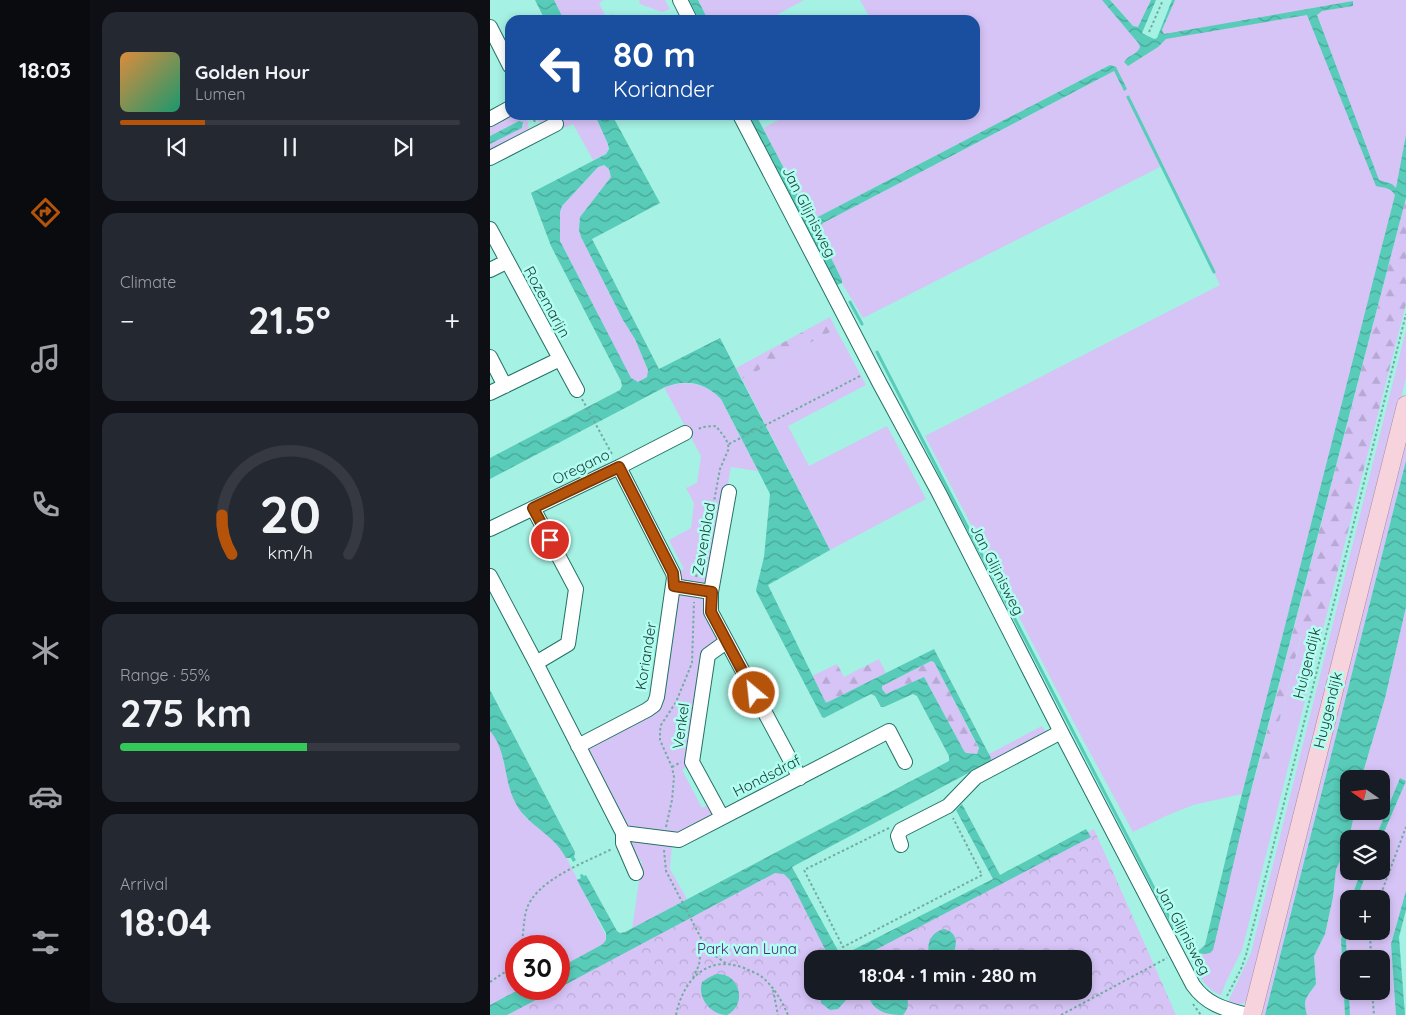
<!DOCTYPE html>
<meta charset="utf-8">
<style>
:root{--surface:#171b24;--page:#242831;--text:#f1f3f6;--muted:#9ea1a6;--line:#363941;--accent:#b45309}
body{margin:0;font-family:Quicksand,sans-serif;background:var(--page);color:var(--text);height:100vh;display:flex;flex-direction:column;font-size:19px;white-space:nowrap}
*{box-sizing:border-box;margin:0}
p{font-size:16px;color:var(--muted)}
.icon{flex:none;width:28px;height:28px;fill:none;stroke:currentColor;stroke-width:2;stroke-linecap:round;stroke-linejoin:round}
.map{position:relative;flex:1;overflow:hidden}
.panel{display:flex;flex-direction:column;gap:12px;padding:12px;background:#0d0f14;width:400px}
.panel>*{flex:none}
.banner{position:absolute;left:15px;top:15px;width:475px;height:105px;border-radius:15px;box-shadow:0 2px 8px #0003;background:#1a4fa0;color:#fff;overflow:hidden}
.needle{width:32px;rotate:284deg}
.tools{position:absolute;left:850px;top:770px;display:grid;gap:10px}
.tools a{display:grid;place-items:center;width:50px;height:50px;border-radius:10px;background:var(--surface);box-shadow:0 2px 8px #0003;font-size:25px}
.speed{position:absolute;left:15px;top:935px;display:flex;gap:10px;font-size:25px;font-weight:700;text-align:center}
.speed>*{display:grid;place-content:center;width:65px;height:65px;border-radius:50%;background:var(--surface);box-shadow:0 2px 8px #0003;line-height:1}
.speed .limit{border:8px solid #d22;background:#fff;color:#111}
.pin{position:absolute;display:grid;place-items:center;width:42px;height:42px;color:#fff;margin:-21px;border:2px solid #fff;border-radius:50%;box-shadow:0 1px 5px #0007}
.me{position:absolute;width:55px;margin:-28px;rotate:332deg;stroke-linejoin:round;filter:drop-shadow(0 0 4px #0008)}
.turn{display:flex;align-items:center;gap:18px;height:105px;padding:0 25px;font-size:22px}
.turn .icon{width:65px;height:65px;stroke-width:2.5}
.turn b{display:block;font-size:35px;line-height:42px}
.big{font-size:38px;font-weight:700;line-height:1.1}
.panel .widget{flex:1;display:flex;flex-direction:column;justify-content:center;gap:8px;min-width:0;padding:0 18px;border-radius:15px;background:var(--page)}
.panel .dial{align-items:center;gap:0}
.dial svg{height:130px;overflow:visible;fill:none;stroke:var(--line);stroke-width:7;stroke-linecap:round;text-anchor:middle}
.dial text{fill:var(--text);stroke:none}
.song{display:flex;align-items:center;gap:15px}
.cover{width:60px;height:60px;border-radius:8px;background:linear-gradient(135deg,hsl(30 70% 55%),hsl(160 70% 35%))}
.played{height:5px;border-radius:2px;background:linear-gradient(90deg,var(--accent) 25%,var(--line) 25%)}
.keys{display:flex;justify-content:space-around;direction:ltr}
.heat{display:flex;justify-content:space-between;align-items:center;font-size:28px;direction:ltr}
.charge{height:8px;border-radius:4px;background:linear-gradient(90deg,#34c759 55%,var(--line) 0)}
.trip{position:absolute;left:314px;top:950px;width:288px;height:50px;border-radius:15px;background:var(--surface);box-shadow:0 2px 8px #0003;font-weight:700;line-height:50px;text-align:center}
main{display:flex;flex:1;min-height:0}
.tabs{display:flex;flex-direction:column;width:90px;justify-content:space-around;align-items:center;background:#090b0e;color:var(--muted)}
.tabs .icon{width:35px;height:35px}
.tabs .current{color:var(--accent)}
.tabs b{font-size:22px;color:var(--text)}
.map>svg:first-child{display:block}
.green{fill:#d6c4f6;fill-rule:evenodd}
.forest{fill:url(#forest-firs)}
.park{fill:url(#park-crowns);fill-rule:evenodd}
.water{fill:url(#water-waves);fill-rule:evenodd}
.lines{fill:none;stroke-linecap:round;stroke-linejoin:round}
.stream{stroke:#58cbb9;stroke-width:3}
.minor-casing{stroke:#247267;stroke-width:16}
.major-casing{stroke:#a78c94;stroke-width:19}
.path{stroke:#71aca1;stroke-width:2;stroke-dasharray:2.5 2.5;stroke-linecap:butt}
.minor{stroke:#fff;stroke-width:14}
.major{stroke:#f7d4dd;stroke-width:18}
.route-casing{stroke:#753606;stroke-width:12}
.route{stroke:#b45309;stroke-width:9}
.labels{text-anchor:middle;stroke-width:5;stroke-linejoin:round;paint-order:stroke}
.street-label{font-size:15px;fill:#1d3c37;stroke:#b2fef0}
.park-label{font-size:15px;fill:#4e267b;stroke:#b2fef0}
</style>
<main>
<nav class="tabs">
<b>18:03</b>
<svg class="icon current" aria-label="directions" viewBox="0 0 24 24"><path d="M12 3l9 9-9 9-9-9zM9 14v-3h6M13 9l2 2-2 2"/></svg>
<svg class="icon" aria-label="music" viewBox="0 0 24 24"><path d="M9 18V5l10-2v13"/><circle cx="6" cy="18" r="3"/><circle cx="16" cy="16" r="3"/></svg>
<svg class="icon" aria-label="phone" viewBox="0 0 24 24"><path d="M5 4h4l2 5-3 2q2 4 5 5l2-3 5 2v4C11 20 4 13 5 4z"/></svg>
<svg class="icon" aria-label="climate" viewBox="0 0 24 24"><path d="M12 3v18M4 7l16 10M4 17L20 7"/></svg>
<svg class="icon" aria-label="car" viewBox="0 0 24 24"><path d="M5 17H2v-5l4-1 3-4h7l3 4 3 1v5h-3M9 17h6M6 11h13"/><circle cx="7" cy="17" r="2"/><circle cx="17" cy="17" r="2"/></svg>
<svg class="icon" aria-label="filters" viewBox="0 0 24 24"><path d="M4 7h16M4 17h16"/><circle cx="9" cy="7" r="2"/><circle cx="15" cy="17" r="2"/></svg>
</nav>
<section class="panel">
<div class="widget">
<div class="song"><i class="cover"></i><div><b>Golden Hour</b><p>Lumen</p></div></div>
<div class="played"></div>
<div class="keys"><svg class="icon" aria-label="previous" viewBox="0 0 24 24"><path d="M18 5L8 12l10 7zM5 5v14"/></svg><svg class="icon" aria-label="pause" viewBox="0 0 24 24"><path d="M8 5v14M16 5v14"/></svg><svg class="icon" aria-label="next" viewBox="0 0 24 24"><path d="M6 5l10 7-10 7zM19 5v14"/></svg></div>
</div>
<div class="widget"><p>Climate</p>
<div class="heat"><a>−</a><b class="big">21.5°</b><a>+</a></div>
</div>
<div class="widget dial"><svg viewBox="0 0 100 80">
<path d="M14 69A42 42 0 1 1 86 69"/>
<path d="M14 69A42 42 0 0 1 8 45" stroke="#b45309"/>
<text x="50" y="56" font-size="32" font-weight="700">20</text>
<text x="50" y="72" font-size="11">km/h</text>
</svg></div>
<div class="widget"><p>Range · 55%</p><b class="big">275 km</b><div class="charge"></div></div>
<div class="widget"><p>Arrival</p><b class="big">18:04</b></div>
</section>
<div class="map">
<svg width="916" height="1015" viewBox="0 0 916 1015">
<defs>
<pattern id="forest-firs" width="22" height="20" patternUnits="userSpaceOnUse" patternTransform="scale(1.25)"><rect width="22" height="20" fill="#d6c4f6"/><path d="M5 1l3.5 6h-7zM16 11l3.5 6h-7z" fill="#b7a9d4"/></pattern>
<pattern id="park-crowns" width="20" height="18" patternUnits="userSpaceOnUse" patternTransform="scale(1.25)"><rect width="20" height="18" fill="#d6c4f6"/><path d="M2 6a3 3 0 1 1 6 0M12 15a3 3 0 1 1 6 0" fill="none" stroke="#b7a9d4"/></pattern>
<pattern id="water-waves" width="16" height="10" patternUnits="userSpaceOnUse" patternTransform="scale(1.25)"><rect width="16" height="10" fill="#58cbb9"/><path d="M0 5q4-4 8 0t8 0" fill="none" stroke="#48a697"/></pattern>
</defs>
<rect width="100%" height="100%" fill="#a5f1e3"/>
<path class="green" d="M64,0h50l-5,3 7,14 7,-3 3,6h-52z
M149,0h26l5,9 -8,3 -22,-8z
M208,0h106l-33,18 1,2h-64z
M370,0h242l37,43 1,4 -1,4 19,-4 7,-8 -3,-9 13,-30h231v135l-9,53 -155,606 -49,11 -25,10 -35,17 -60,-111 -148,-285 295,-151 -58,-119 -299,152 -21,-35v-3l-23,-46 1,-6 3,-5 291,-152 10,19 3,-1 -17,-24 -296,154h-4l-47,-91 25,-13h187v-95h-104z
M620,0h41l-13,27 -5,-1z
M20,115l14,1 4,6 1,10 -39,20v-8l32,-16 2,-3 -2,-4h-3l-29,15v-13z
M45,115h60l13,29c2,11 -7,12 -15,16l-20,-36 -12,5 -6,-11 -14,8z
M114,165l5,4 2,8 -31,40 -1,13 2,7 42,83 12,19 13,31 -1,7 -9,5 -7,-3 -71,-138v-29l2,-6 36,-39z
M346,329l30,56 -78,41 21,40 78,-40 39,73 -96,51 -88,-171z
M916,330v48l-153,610c-7,15 -8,19 -26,16l24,-51z
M192,383c17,0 27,4 39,16l37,72 -27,-4 -21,115 -7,4 -21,-5 -4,-9 6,-3 -15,-29 22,-12 3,-25 -8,-15 11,-5 4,-27 -37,-69z
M916,423v38l-141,554h-9z
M187,590l20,3 9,7 12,36 -30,130 -6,4 20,38 7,-3 6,11 -37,20 -50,-8 -8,-7 -33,-73 70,-39z
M916,607v284l-15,53 5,71h-46l-4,-74 3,-15v5h32v-32h-24l10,-28h14v-32l25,-58 -6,-3 -25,61h-26v32h12l-10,28h-2l-8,41 4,75h-38c-5,-16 0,-18 9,-31l-2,-28 11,-22 8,-37 3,-28 11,-22 8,-36h26v-32h-20l24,-81zM859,959h32v32h-32z
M812,634l19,3 -79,313 -16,32 -5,13c-17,-6 -24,-24 -32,-39l7,-3 9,1 52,-184 9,2z
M552,726l4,6 -55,29 -2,-7z
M0,731l7,8 4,12 10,42 14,24 27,21 12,15 47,93 -52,29v-29h-43v43h17l-43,24z
M141,840l41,5 -2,24 17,30 -55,30 10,-68 -7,-1 -6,-17z"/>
<path class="forest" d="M916,198v106l-85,333 -19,-3 -1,2 -35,137 -9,-3z
M340,317l6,12 -94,50 -6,-11z
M389,659l7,14 -60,30 -14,-27 25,-12 7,13z
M441,661l3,1 45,87 -2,5 -11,-1 -2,-2 -40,-74 -38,17 -4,-5v-3z"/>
<path class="park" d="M604,829l82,186h-686v-2l43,-24h26v-14l224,-118 58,101zM322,959h270v32h-270z"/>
<path class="water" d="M45,0h19l10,20h-19z
M199,0h9l10,20h-9z
M612,0h8l23,26 5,1 13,-27h5l-14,33 12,6 3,-1 15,-38h3l-13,30 2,4 189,-33v5l-31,5 -5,4 62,165 13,4 4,4 10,-53v63l-158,604 -35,148 -3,3 -5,1 -9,-1 9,-8 25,-104 165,-646c-5,-8 -11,-7 -19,-9l-69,-171 -141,24 -8,8 -30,19 -4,-4c4,-7 13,-7 16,-15l-1,-3z
M620,65l6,2 11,22 -3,2 -10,-20 -291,152 -3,5 -1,6 23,46v3l-5,2 -89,-170h8l54,103 4,1z
M105,115h17l48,88 -68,36 67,130 61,-31 110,212 -62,35 58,118 108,-54 57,109v3l-199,106 49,89 152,-77 -37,-69 6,-6 38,71 86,-46 5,8 -233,122h-28l-40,-79 -6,-6 -9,-1 -216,115v-20l44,-24 3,-4v-7l-29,-53 4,-2 -1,-3 2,-1 2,2 2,-1 31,56 3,2 5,-1 324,-171v-5l-32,-60 -4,-2 -29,13h-3l-6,-11 -4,-2 -47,24 -2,-1 -65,-124 -1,-3 8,-33 6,-63 -49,-95c-17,-17 -34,-20 -56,-12l-175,92v-21l130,-68 2,-4 -1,-5 -70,-135 -20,-53 75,-39 3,-5 -1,-5zM114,165l5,4 2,8 -31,40 -1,13 2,7 42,83 12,19 13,31 -1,7 -9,5 -7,-4 -71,-137v-29l2,-6 36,-39zM441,661l3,1 45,86 -2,6 -11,-1 -2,-2 -40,-74 -38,17 -4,-5v-3z
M29,121l4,1 -1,6 -32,16v-8z
M916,461v146l-21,91 -21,71 -3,10h-12v32h6l-8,36 -11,22 -3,28 -8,37 -11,22 2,28c-9,13 -14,15 -9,31h-42z
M0,690l85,162 -1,5 2,3 -3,2 -2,-4h-5c-12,-24 -38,-32 -50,-54 -13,-23 -8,-52 -26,-73z
M910,778l6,3 -25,58h-6z
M871,871h6l-10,28h-6z
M916,891v19l-7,27 6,78h-9l-5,-71z
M859,905v21l-3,15 4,74h-5l-4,-75z
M454,929c16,4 13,18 7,30h-21c-4,-14 -1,-26 14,-30z
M226,974c24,-2 32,31 11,41 -16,0 -30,-17 -25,-33l6,-4z
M30,989h37l-50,26h-17v-10z
M330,991h26v9l-8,9 -8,1 -9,-7z
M378,991h38c2,9 4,17 -3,24 -17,0 -33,-4 -35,-24z"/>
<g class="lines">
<path class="stream" d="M638,97l86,175
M360,302l12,22
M387,352l299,579"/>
<g class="minor-casing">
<path id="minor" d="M190,0l10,20
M0,27l20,39
M250,115l140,269 59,109 122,239 132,253c14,20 32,24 54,30
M0,119l20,-11
M0,158l66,-34
M0,229l87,161
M0,270l16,-8
M0,357l15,29
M0,393l70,-34
M239,492l-18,100v20l89,166
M43,508l43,81 -8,55 -32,19
M0,529l129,-62 66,-34
M0,576l46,87 87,170 56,7 210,-109 16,31
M183,586l38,6
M88,746l69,-36 7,-5 3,-8 17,-119 -1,-5 -54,-106
M232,817l-30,-55 16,-107 18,-13
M133,833v10l13,30
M411,845l-3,-9 3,-6 47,-24 28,-29 85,-45"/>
</g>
<g class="major-casing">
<path id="major" d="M762,1015l154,-610"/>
</g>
<path class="path" d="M659,32l14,-32
M42,115l3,7
M92,399l31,57
M239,444l133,-69
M206,577l4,-14 5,-34 7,-17 8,-43 9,-21 -3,-9 -10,-13 -14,1 -5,3
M182,767l9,-5
M176,827l6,-27 2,-23 -2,-10 -12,-27v-9l1,-6 15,-23 16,-39 2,-61
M399,828l-85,42 39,77 139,-72 -29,-57
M174,850l2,21 36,69 12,15 13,9
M889,899l27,-72
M880,931l1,28
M31,946c3,-12 2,-26 6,-38 11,-29 59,-46 85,-59
M203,978l6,-13 3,-25
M0,982l15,-10 11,-14
M283,990l5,25
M882,991l2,24
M737,996l14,-27 5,-14 160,-641
M703,1004l8,11
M186,1015c7,-35 31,-61 68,-47 6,3 13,5 18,9 12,10 20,24 26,38
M571,1015l106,-57"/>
<use href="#minor" class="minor"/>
<use href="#major" class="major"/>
</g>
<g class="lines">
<g class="route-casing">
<path id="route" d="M60,540l-17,-32 86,-41 54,106 1,13 38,6 -1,20 43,81"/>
</g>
<use href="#route" class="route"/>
</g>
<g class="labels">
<g class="street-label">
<text transform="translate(319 212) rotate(63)" y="5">Jan Glijnisweg</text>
<text transform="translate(57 302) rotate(61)" y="5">Rozemarijn</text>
<text transform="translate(91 467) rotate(-26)" y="5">Oregano</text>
<text transform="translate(214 539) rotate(-80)" y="5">Zevenblad</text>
<text transform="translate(507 570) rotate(63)" y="5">Jan Glijnisweg</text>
<text transform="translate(156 656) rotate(-81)" y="5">Koriander</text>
<text transform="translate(817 663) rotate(-76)" y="5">Huigendijk</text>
<text transform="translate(838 710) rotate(-76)" y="5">Huygendijk</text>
<text transform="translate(191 726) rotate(-82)" y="5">Venkel</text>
<text transform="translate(277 776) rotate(-27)" y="5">Hondsdraf</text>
<text transform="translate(693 930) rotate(62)" y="5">Jan Glijnisweg</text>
</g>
<g class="park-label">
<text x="257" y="954">Park van Luna</text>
</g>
</g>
</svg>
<div class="tools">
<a><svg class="needle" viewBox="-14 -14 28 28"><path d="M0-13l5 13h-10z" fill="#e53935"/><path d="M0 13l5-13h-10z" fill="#9ea1a6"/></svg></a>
<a><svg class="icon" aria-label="layers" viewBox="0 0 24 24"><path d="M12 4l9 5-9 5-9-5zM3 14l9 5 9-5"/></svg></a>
<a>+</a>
<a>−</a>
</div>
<div class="speed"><div class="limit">30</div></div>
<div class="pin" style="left:60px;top:540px;background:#d93025"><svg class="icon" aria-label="arrive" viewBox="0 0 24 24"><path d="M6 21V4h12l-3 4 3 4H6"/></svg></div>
<svg class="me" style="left:264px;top:693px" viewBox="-20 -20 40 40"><circle r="17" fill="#b45309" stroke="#fff" stroke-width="3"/><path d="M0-11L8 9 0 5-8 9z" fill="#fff"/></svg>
<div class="trip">18:04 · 1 min · 280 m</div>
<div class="banner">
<div class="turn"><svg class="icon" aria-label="left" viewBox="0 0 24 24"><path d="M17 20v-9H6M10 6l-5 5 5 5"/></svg><div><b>80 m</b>Koriander</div></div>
</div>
</div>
</main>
